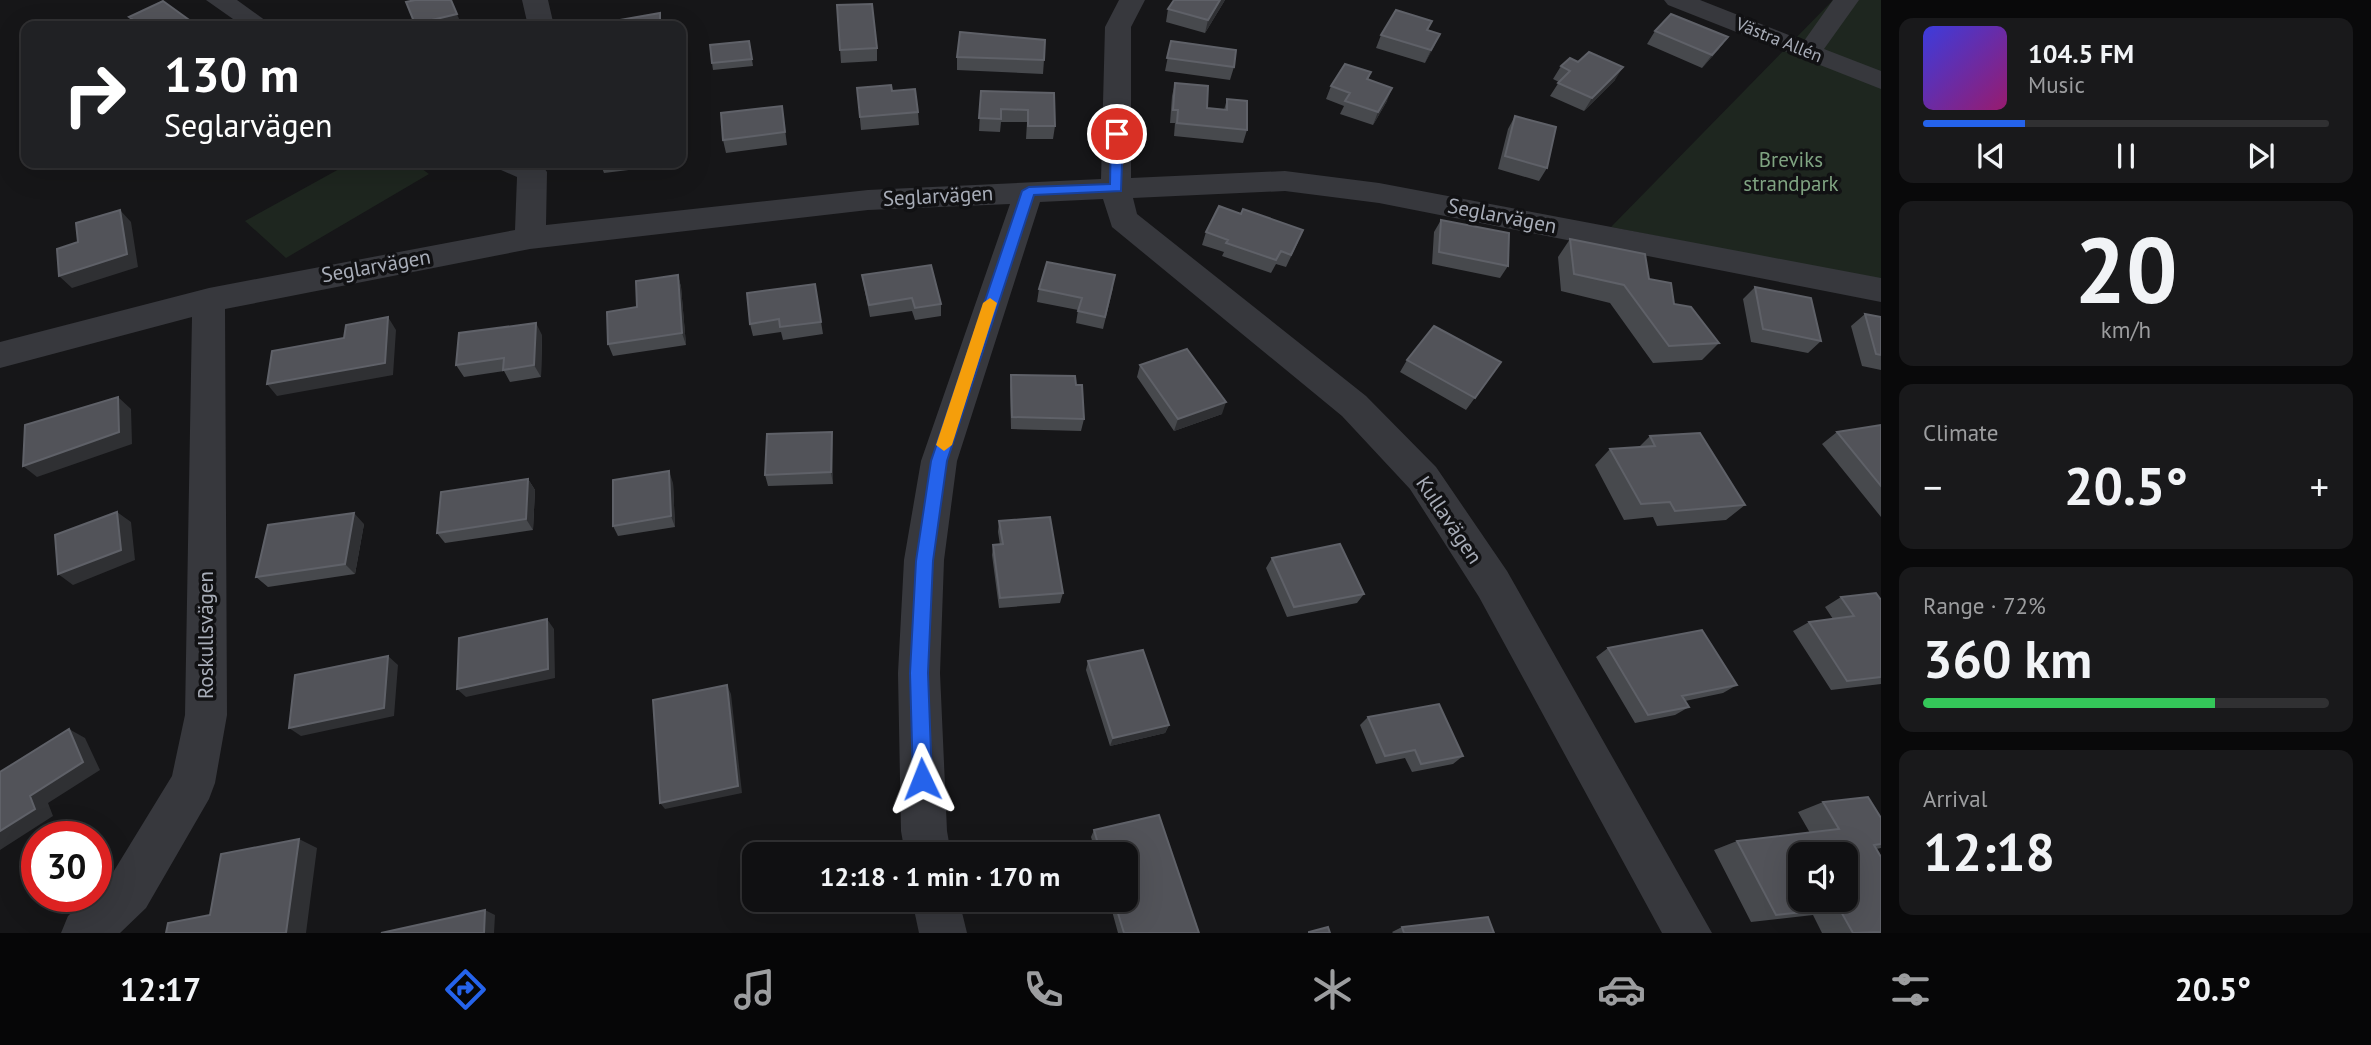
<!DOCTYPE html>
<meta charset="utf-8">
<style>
:root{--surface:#101012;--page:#19191b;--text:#f1f3f6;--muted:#9c9d9f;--line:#303032;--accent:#2563eb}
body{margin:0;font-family:"PT Sans",sans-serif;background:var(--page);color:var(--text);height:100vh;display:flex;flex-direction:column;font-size:26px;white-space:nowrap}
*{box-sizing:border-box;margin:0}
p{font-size:23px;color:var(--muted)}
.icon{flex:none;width:38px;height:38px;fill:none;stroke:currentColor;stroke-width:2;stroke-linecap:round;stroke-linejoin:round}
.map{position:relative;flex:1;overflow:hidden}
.sheet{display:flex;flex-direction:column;gap:18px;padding:18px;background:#09090a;width:490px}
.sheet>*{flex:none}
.top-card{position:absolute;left:21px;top:21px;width:665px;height:147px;border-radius:14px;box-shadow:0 7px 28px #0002,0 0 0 2px var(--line);background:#202124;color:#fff;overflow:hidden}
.fabs{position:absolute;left:1788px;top:842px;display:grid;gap:14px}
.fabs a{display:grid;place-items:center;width:70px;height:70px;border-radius:14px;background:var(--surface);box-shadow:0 7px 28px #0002,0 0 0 2px var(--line);font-size:35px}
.speed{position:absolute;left:21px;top:821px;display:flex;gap:14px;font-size:35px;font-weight:700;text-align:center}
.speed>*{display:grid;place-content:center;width:91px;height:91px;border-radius:50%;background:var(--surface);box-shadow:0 7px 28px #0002,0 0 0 2px var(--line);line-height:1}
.speed .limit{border:10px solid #d22;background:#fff;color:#111}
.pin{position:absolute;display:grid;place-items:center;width:60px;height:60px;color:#fff;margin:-30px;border:4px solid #fff;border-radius:50%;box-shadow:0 2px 7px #0007}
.me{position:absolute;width:77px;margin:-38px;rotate:358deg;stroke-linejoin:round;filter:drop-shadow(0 0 5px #0008)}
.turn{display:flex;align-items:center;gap:24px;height:147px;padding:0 28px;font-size:32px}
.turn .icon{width:91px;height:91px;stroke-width:2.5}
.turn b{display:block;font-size:49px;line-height:60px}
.big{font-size:52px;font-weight:600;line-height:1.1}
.sheet .tile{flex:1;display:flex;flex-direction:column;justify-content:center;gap:10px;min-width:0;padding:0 24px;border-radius:14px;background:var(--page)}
.sheet .dial{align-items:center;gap:0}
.dial b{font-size:91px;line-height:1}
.song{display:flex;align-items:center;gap:21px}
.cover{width:84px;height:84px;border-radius:10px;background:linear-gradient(135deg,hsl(240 70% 55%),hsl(320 70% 35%))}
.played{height:7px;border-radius:4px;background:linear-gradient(90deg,var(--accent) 25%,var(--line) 25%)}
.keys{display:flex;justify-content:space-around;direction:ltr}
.heat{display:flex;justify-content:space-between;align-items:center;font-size:38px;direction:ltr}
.charge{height:10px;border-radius:5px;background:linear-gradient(90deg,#34c759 72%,var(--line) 0)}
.trip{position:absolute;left:742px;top:842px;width:396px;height:70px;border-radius:14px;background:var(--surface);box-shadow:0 7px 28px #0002,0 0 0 2px var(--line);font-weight:600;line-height:70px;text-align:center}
.menu{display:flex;height:112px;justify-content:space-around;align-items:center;background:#060607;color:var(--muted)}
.menu .icon{width:49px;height:49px}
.menu .selected{color:var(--accent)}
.menu b{font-size:32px;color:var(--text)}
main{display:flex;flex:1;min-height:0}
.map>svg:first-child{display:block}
.green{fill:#1e261f}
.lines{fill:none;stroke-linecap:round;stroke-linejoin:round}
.minor{fill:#37383d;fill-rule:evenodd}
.wall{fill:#47494d}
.shaded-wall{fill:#2f3033}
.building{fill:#525359;stroke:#5f6168;stroke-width:2;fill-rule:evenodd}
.route{fill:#2563eb;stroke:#184099;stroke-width:2}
.slow{fill:#f59e0b}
.labels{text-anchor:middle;stroke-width:7;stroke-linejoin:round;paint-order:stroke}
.far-street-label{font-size:18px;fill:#a8adb8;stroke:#111113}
.park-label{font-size:21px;fill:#7fa381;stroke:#111113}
.street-label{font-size:21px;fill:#a8adb8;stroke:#111113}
</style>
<main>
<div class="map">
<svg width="1881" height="933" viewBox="0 0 1881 933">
<rect width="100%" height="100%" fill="#161618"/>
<path class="green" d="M1833,0h48v280l-270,-53z
M350,163h64l15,11 -143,84 -41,-37z"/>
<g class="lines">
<path class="minor" d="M206,0h31l36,26h-30z
M522,0h26l6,26h-26z
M1119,0h26l-14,27v151l154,-7 94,12 502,95v24l-502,-99 -94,-12 -152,7 4,16 229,182 70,71 71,104 205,362h-50l-183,-336 -69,-108 -68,-73 -230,-189 -9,-28 -63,3 -83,259 -13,99 -4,113 7,158 4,23h-46l-4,-23 -3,-158 6,-113 17,-99 89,-257 -142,6 -338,39 -305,60 2,406 -12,68 -6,16 -63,109 -26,25h-59l7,-17 21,-20h7v-7l16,-15 60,-98 13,-61 7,-398 -192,51v-26l209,-54 306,-58 2,-53 -16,-7 -5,-7 46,2 5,7 -1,53 322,-35 233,-11 4,-152z
M1664,0h36l104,41 29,-41h26l-35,49 57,22v18l-213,-84z
M912,900h47l8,33h-48z"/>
</g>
<path class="wall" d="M1225,0l-20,33 -39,-11 2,-13z
M837,5l40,43v13l-36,2z
M129,17l63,5 2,4h-58z
M1429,30l11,4 -15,29 -49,-15 5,-13z
M1655,31l73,6 -10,13 -16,18 -55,-24z
M749,41l4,25 -40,4 -1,-7z
M1171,41l63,26 -4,13 -65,-9z
M957,57l87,3 -1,14 -86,-4z
M1561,66l54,14 -31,31 -34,-15 9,-14 -6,-3z
M1371,72l-3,8 19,21 -14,24 -33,-11 4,-8 -18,-7 5,-13z
M1175,83l32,25 17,2 3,-11 20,31 -4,13 -69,-7 1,-13h-5l2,-27z
M857,88l35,3 26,21 1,13 -58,5z
M981,91l73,2 1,33 -2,13h-27l1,-17h-26l-1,10 -21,-1z
M782,106l5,39 -61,8 -3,-13z
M1515,116l32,52 -8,13 -41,-12 10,-40z
M600,163h70v2l-66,8z
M1441,220l67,46 -8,12 -68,-14 2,-32z
M1206,232l92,10 -12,25 -10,-3 -5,9 -49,-17 2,-4 -22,-7z
M1570,239l79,40 25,25 45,39 -17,17 -49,3 -43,-60 -49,-12 -3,-34z
M678,275l3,12 5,58 -73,11 -5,-12 29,-37z
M862,275l79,29v12l-26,4 -3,-9 -42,6 -6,-30z
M815,284l8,50 -40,6 -2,-8 -28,4 -3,-12z
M1755,287l66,54 -13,12 -57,-11 -8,-43z
M1113,288l-10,41 -27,-6 2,-13 -41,-8 2,-13z
M1865,314l16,3v53l-19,-4 -11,-40z
M542,335l-1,42 -31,5 -6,-11 -40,6 -8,-12z
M1407,360l94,2 -35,48 -66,-38z
M1140,365l82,49 -48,17 -37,-54z
M1011,375l65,10 8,34 -3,12 -70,-2 -1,-42z
M1881,425v92l-59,-73 15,-12z
M1650,436l95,69 -19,15 -69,6 -4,-9 -29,3 -29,-55 15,-16 29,-2z
M833,443v41l-65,2 -3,-11z
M528,479l7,11 -2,40 -88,13 -8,-10z
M673,483l2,44 -57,9 -5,-10z
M999,521l64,72 -3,10 -61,5 -7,-53 1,-10h7l-2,-13z
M364,524l-9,50 -87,13 -12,-10z
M1272,558l92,36 -7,9 -70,14 -21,-49z
M1841,597l40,3v84l-50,6 -38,-59 16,-9 24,-3 -8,-12z
M1608,648l129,37 -14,8 -38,8 4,6 -14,8 -40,8 -39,-66z
M1088,661l81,64 -4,8 -55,13 -24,-76z
M1368,717l95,39 -10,8 -41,8 -7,-14 -29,6 -16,-39z
M1823,802l58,16v30l-5,1 5,8v76h-59l-9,-18 -62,7 -37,-72 23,-9 73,-8 -12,-21z
M1159,815l40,118h-81l-9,-33h16v-46h-29l-5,-17 3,-7z
M1402,927l92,6h-101l-1,-1z"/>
<path class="shaded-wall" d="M1220,0h5l-20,33 3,-13z
M457,14l5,12h-46l-1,-2z
M192,22l2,4h-11z
M1440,34l-6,13 -9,16 6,-13z
M1728,37l-10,13 -16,18 10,-13z
M1623,67l-8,13 -31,31 8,-13z
M1392,88l-5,13 -14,24 5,-13z
M120,210l11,12 7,45 -66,21 -13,-12z
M678,275l3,12 5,58 -4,-12z
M388,317l8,13 -3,45 -116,21 -10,-12z
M536,323l6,12 -1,42 -7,-12z
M118,397l13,12 1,35 -95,33 -14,-11z
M1226,402l-4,12 -48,17 4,-12z
M832,432l1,11v41l-2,-12z
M669,471l4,12 2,44 -4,-11z
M528,479l7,11 -2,40 -7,-11z
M117,512l14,10 4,38 -62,25 -15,-11z
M354,513l10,11 -9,50 -10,-10z
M547,619l7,10 1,49 -89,19 -9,-8z
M388,656l10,9 -4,51 -93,20 -12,-8z
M727,685l4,9 11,99 -77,16 -5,-6z
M1169,725l-4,8 -55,13 3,-8z
M69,729l16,9 15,32 -52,33 5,13 -53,34v-19z
M299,839l18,9 -11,85h-20z
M485,910l10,5 -1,18h-10z"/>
<path class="building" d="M415,0h36l6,14 -42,10 -9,-22z
M1174,0h46l-12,20 -40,-11z
M163,1l29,21 -9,4h-41l-13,-9z
M872,4l5,44 -37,2 -3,-45z
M1396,10l36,11 -5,9 13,4 -9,16 -50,-15z
M660,13v13h-52v-4z
M1671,14l57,23 -16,18 -57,-24z
M960,32l85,8 -1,20 -87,-3z
M749,41l3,18 -40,4 -2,-18z
M1171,41l65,9 -2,17 -67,-9z
M1589,52l34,15 -31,31 -34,-15 12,-12 -9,-5 9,-8 8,4z
M1345,64l26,8 -4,7 25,9 -14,24 -33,-11 5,-8 -19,-7z
M1175,83l33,3 -1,22 20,2v-11l20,2v29l-70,-7 1,-13h-5z
M891,85l1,6 23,-2 3,23 -58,5 -3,-29z
M981,91l73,2 1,33h-27v-16l-27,-1v10l-22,-1z
M782,106l3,26 -62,8 -2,-27z
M1515,116l41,11 -9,41 -42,-12z
M1219,206l22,8 2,-5 60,21 -12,25 -10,-4 -5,9 -50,-17 2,-3 -22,-8z
M120,210l7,44 -68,22 -2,-27 21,-7 -2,-19z
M1441,220l68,13 -1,33 -69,-14z
M1570,239l75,15 4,25 22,4 3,21 17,3 28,36 -50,3 -45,-61 -50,-11z
M1047,262l68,13 -10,42 -27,-6 4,-13 -43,-9z
M931,265l10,39 -26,4 -3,-10 -43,7 -7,-30z
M678,275l4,58 -74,11 -1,-32 30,-5 -1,-26z
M815,284l6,38 -41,5 -1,-8 -29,5 -3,-31z
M1755,287l56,11 10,43 -58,-12z
M1865,314l16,3v38l-5,-1z
M388,317l-3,46 -118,21 5,-33 72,-13 2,-13z
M536,323l-2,42 -31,5 1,-12 -48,7 3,-32z
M1434,326l67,36 -26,36 -68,-38z
M1187,349l39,53 -48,17 -38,-54z
M1011,375l64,1 1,9h6l2,34 -72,-2z
M118,397l1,35 -96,34 2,-41z
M1881,425v61l-44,-54z
M832,432l-1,40 -66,3 2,-41z
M1700,433l45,72 -70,6 -5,-9 -29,2 -31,-55 45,-3 -5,-10z
M669,471l2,45 -58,10v-46z
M528,479l-2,40 -89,14 4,-41z
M117,512l4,38 -63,24 -3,-39z
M354,513l-9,51 -89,13 12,-52z
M1050,517l13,76 -63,5 -7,-53 10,-1 -4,-23z
M1340,544l24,50 -70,13 -22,-49z
M1876,593l5,7v77l-34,4 -38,-59 45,-6 -13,-19z
M547,619l1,50 -91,20 2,-51z
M1702,630l35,55 -55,11 7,11 -41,8 -40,-67z
M1143,650l26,75 -56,13 -25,-77z
M388,656l-4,52 -95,20 6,-53z
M727,685l11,101 -78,17 -7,-103z
M1439,704l24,52 -42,8 -6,-14 -30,6 -17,-39z
M69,729l14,33 -53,34 5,13 -35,22v-59z
M1868,797l13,21v26l-7,1 7,12v75l-28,1 -14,-25 -63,7 -39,-74 102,-12 -16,-27zM1801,854h45v46h-45z
M1159,815l40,118h-75l-10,-33h11v-46h-24l-7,-24z
M299,839l-13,94h-120l2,-10 42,-8 11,-61z
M485,910l-1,23h-103z
M1488,917l6,16h-90l-2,-6z
M1328,927l2,6h-21v-1z"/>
<path class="route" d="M1117,130l6,4 -2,57 -87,4 -87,266 -14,100 -5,112 4,106 -3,6 -7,3 -7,-3 -2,-6 -3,-106 6,-112 15,-100 91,-270 7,-4 81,-3 1,-50z"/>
<path class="slow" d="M990,298l7,5 -45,142 -8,6 -8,-6 47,-142z"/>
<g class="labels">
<g class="far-street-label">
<text transform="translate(1779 40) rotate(22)" y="6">Västra Allén</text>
</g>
<g class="park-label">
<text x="1791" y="167">Breviks<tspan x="1791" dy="24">strandpark</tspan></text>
</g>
<g class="street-label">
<text transform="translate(938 196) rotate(-3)" y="7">Seglarvägen</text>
<text transform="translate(1502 216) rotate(11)" y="7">Seglarvägen</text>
<text transform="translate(376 266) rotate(-10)" y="7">Seglarvägen</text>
<text transform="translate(1449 520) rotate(56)" y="7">Kullavägen</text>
<text transform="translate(206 635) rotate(-90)" y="7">Roskullsvägen</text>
</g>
</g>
</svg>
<div class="fabs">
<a><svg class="icon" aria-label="sound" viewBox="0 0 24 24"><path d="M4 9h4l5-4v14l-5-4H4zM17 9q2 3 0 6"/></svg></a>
</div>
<div class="speed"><div class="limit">30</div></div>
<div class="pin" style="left:1117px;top:134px;background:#d93025"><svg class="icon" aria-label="arrive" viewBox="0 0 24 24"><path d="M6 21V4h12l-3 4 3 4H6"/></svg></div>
<svg class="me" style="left:922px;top:779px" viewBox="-20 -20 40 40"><path d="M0-17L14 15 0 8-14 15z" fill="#2563eb" stroke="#fff" stroke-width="4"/></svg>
<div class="trip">12:18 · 1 min · 170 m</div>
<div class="top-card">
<div class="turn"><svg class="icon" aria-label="right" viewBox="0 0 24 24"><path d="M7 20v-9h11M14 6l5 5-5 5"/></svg><div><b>130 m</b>Seglarvägen</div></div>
</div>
</div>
<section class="sheet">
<div class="tile">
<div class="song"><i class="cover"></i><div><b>104.5 FM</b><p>Music</p></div></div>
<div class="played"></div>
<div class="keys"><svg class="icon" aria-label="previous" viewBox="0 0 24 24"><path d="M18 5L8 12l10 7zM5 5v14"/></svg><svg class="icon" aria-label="pause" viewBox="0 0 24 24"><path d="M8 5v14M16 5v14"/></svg><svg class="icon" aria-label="next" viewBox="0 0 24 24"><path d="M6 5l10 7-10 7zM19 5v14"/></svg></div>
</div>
<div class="tile dial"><b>20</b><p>km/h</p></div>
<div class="tile"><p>Climate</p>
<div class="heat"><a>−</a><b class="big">20.5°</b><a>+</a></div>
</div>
<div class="tile"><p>Range · 72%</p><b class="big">360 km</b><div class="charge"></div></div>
<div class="tile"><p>Arrival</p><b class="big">12:18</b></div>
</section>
</main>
<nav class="menu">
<b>12:17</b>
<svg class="icon selected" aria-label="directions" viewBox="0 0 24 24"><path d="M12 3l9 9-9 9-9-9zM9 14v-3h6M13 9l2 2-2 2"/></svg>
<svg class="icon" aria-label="music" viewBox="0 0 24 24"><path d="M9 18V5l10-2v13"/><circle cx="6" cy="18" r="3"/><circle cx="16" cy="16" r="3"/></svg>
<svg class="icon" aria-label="phone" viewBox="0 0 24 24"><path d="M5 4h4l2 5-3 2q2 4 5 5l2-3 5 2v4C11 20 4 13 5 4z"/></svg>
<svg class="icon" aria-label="climate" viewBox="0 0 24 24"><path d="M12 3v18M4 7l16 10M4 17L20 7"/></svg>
<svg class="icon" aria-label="car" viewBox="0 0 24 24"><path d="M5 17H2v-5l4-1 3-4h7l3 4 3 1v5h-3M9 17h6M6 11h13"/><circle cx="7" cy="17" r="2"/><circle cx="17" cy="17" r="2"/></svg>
<svg class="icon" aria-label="filters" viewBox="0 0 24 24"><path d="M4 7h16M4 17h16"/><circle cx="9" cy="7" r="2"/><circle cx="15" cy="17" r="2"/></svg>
<b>20.5°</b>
</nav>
